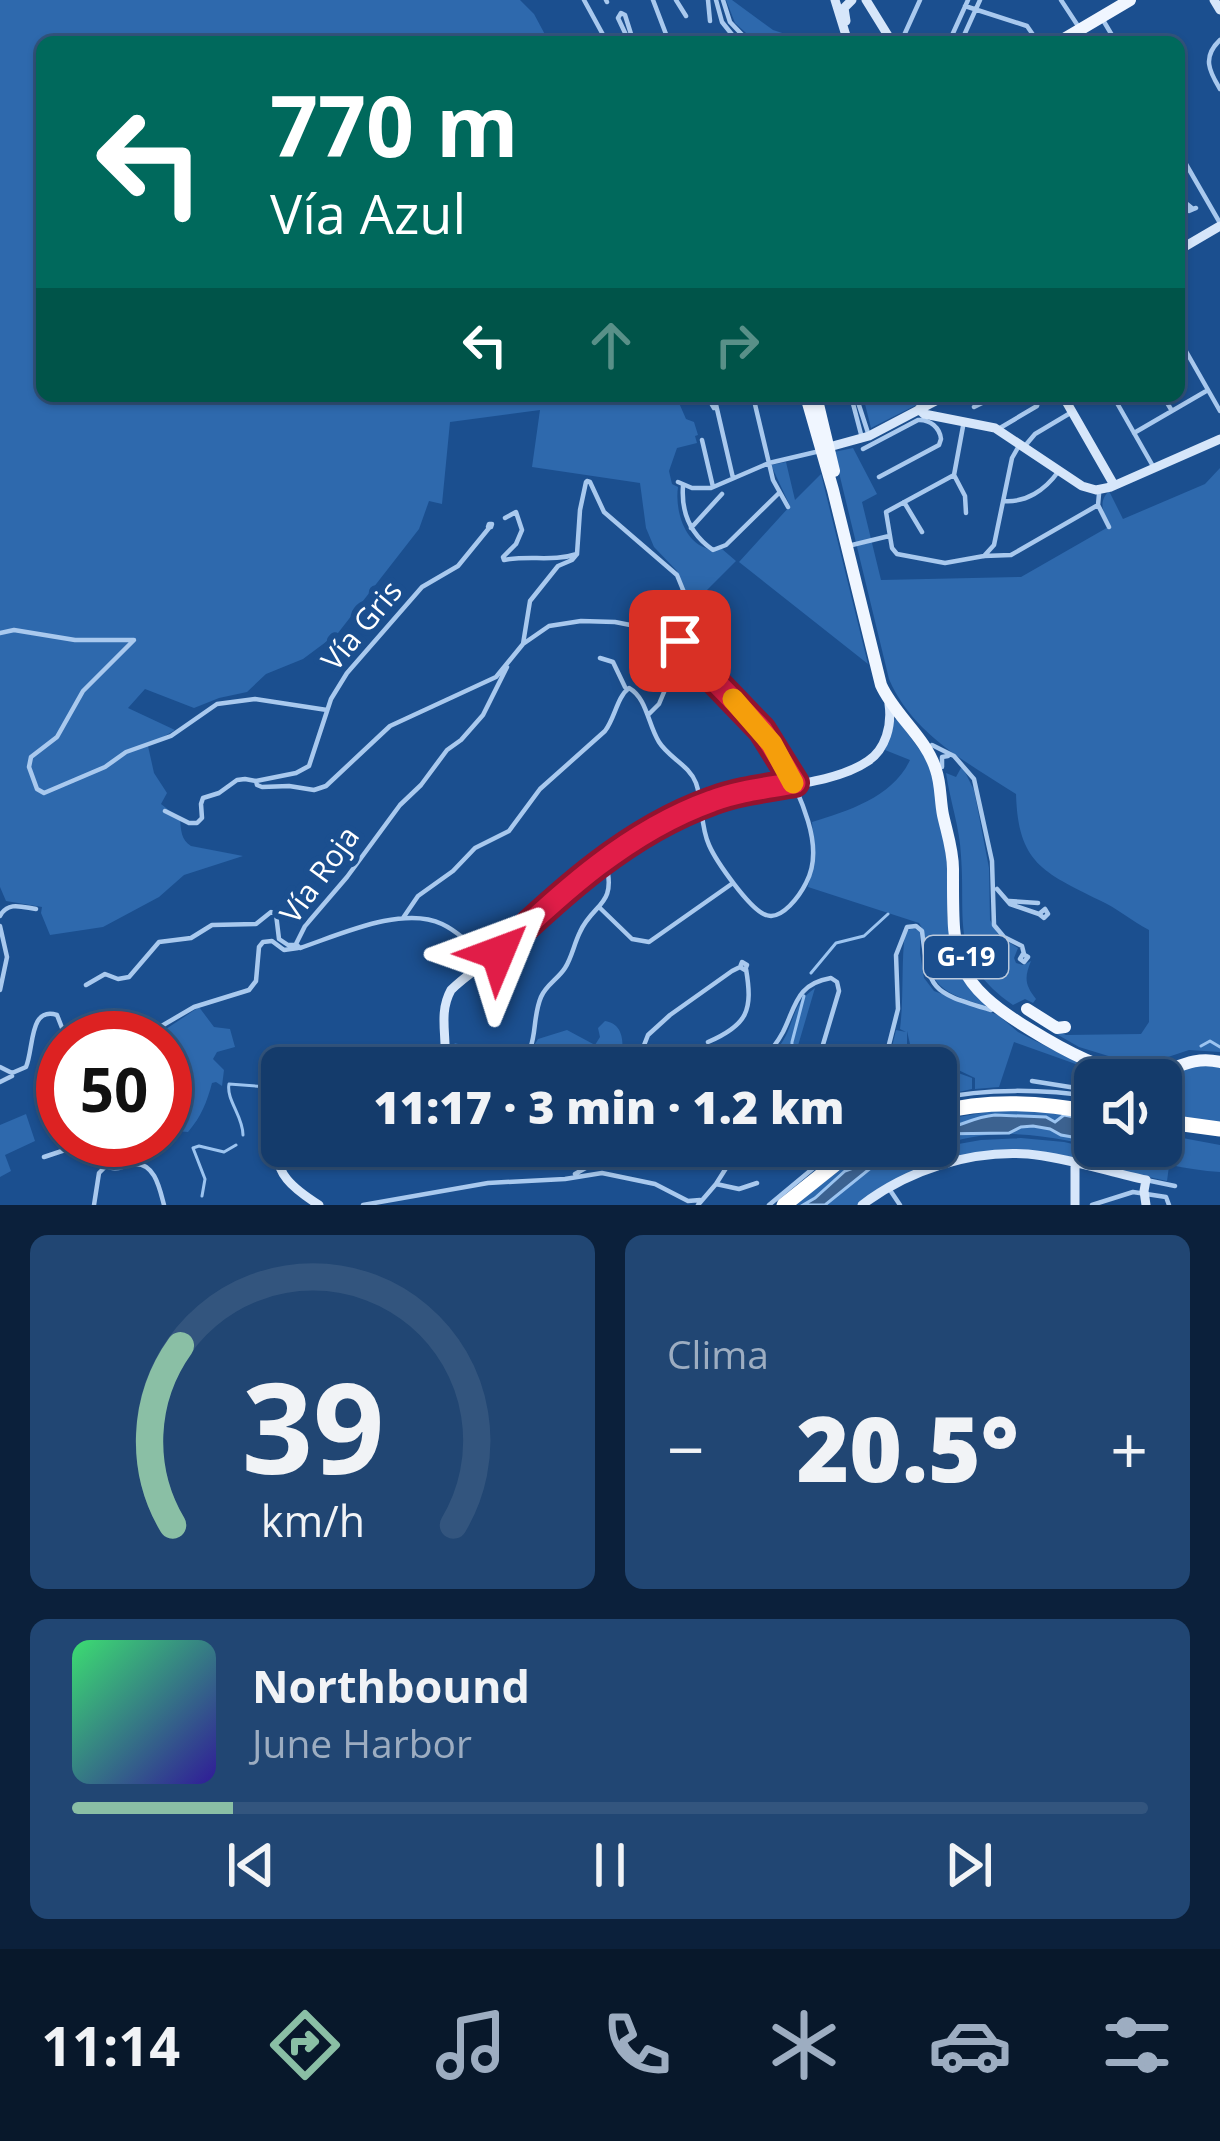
<!DOCTYPE html>
<html lang="es">
<meta charset="utf-8">
<style>
:root{--surface:#143b6b;--page:#214673;--text:#f1f3f6;--muted:#9dadc1;--line:#33557e;--accent:#8abfa5}
body{margin:0;font-family:"Open Sans",sans-serif;background:var(--page);color:var(--text);height:100vh;display:flex;flex-direction:column;font-size:45px;white-space:nowrap}
*{box-sizing:border-box;margin:0}
p{font-size:39px;color:var(--muted)}
.icon{flex:none;width:66px;height:66px;fill:none;stroke:currentColor;stroke-width:2;stroke-linecap:round;stroke-linejoin:round}
.map{position:relative;height:1205px;overflow:hidden}
.panel{display:flex;flex-direction:column;gap:30px;padding:30px;background:#0b203b;flex:1}
.panel>*{flex:none}
.banner{position:absolute;left:36px;top:36px;width:1149px;height:366px;border-radius:18px;box-shadow:0 3px 9px #0004,0 0 0 3px var(--line);background:#00695c;color:#fff;overflow:hidden}
.controls{position:absolute;left:1074px;top:1059px;display:grid;gap:24px}
.controls a{display:grid;place-items:center;width:108px;height:108px;border-radius:18px;background:var(--surface);box-shadow:0 3px 9px #0004,0 0 0 3px var(--line);font-size:60px}
.speed{position:absolute;left:36px;top:1011px;display:flex;gap:24px;font-size:60px;font-weight:700;text-align:center}
.speed>*{display:grid;place-content:center;width:156px;height:156px;border-radius:50%;background:var(--surface);box-shadow:0 3px 9px #0004,0 0 0 3px var(--line);line-height:1}
.speed .limit{border:18px solid #d22;background:#fff;color:#111}
.pin{position:absolute;display:grid;place-items:center;width:102px;height:102px;color:#fff;margin:-51px;border-radius:24px;box-shadow:0 6px 18px #0006}
.me{position:absolute;width:132px;margin:-66px;rotate:46deg;stroke-linejoin:round;filter:drop-shadow(0 0 9px #0008)}
.turn{display:flex;align-items:center;gap:42px;height:252px;padding:0 36px;font-size:54px}
.turn .icon{width:156px;height:156px;stroke-width:2.5}
.turn b{display:block;font-size:84px;line-height:102px}
.lanes{display:flex;align-items:center;height:114px;padding:0 36px;background:#0003;justify-content:center;gap:60px;direction:ltr}
.lanes .off{opacity:.35}
.big{font-size:90px;font-weight:800;line-height:1.1}
.panel .card{flex:1;display:flex;flex-direction:column;justify-content:center;gap:18px;min-width:0;padding:0 42px;border-radius:18px;background:var(--page)}
.panel .dial{align-items:center;gap:0}
.dial svg{height:312px;overflow:visible;fill:none;stroke:var(--line);stroke-width:7;stroke-linecap:round;text-anchor:middle}
.dial text{fill:var(--text);stroke:none}
.song{display:flex;align-items:center;gap:36px}
.cover{width:144px;height:144px;border-radius:18px;background:linear-gradient(135deg,hsl(140 70% 55%),hsl(250 70% 35%))}
.played{height:12px;border-radius:6px;background:linear-gradient(90deg,var(--accent) 15%,var(--line) 15%)}
.keys{display:flex;justify-content:space-around;direction:ltr}
.heat{display:flex;justify-content:space-between;align-items:center;font-size:66px;direction:ltr}
.panel .tiles{flex:1;display:grid;gap:30px;grid-template-columns:1fr 1fr}
.card:last-child{grid-column:span 2}
.trip{position:absolute;left:261px;top:1047px;width:696px;height:120px;border-radius:18px;background:var(--surface);box-shadow:0 3px 9px #0004,0 0 0 3px var(--line);font-weight:800;line-height:120px;text-align:center}
.tabs{display:flex;height:192px;justify-content:space-around;align-items:center;background:#08182b;color:var(--muted)}
.tabs .icon{width:84px;height:84px}
.tabs .current{color:var(--accent)}
.tabs b{font-size:54px;color:var(--text)}
.map>svg:first-child{display:block}
.green{fill:#2e69ad}
.water{fill:#3c6290;stroke:#9cc4f0;stroke-width:3}
.lines{fill:none;stroke-linecap:round;stroke-linejoin:round}
.stream{stroke:#9cc4f0;stroke-width:3}
.street{stroke:#a9c9ee;stroke-width:4.5}
.secondary{stroke:#d6e6fa;stroke-width:9}
.primary{stroke:#f0f6ff;stroke-width:12}
.highway{stroke:#fff;stroke-width:15}
.route-casing{stroke:#92132f;stroke-width:30}
.route{stroke:#e11d48;stroke-width:21}
.slow{stroke:#f59e0b;stroke-width:21}
.labels{text-anchor:middle;stroke-width:12;stroke-linejoin:round;paint-order:stroke}
.shield{fill:#1b4f8f;stroke:#bbcadd;stroke-width:3}
.shield-label{font-size:27px;font-weight:bold;fill:#fff}
.street-label{font-size:30px;fill:#fff;stroke:#1b4f8f}
</style>
<div class="map">
<svg width="1220" height="1205" viewBox="0 0 1220 1205">
<rect width="100%" height="100%" fill="#1b4f8f"/>
<path class="green" d="M0,0h520l14,14 15,28h-507v354h634l10,23 8,3 4,13 -3,1 2,7 -20,5 -8,23 3,13 6,3c-4,28 11,68 44,62l14,12 -47,47 -12,-37 -23,-24 -8,-19 -6,-45 -108,-16 8,-57 -90,12 -8,82 -13,-3 -10,28 -81,104 -35,26 -37,15 -19,18 -28,6 -25,10 -49,-19 -17,19 47,22 -27,16 6,27 13,20 -6,11 19,15c1,11 1,21 11,27l52,10 -59,19 -25,22 -56,30 -53,8 -9,-22 1,-6 -36,-6 -6,-14z
M726,0h6l41,30 37,12h-54l-21,-19z
M863,396h66l1,2 -59,30z
M853,448l24,46 -15,8 19,78 140,-3 89,-51c-6,-13 -13,-23 -1,-35l14,28 82,-35 15,-16v584l-31,-2 -48,16 -62,-19 -40,-23 -1,-3 28,14 75,-1 8,-12v-92c-17,-9 -32,-22 -50,-30 -56,-28 -81,-37 -83,-106 -48,-31 -104,-60 -127,-115l-55,-227z
M786,462l9,38 26,-26 47,190 -129,-102 51,-56 -19,-41z
M897,719l25,34 9,17 16,84v63l6,38 38,53c-34,-12 -60,-14 -65,-56 -2,-13 0,-18 -7,-29l-111,-36 7,-30 -3,-35c36,-11 81,-25 98,-62l-25,-10 4,-29z
M962,766l12,24 15,78 1,52 9,16 19,12 -4,10 2,5 7,2 8,-4c-7,17 -6,24 5,38l-3,4 -8,-4 -12,6c-64,-45 -47,-82 -52,-149 -1,-28 -11,-55 -15,-83l10,4z
M912,928l8,3v22l4,25 10,13 64,24 20,17 45,23 52,19v4l-101,-36 -15,45 -24,2v-11l-48,-23 -17,-11 -3,-13v16l24,16 41,15v11l-36,8v-29h-49l9,-38 10,2 -6,-3c4,-33 1,-64 5,-97z
M815,988l-18,61 8,5v8l9,2 -1,4h-34l-2,-19c19,-22 11,-42 38,-61z
M199,1007l15,20 16,2 5,18 -18,5 -4,7 11,11 -2,16 -6,-4 -4,1c-5,19 -11,34 -24,49l-23,-2v-92h-21l16,-5z
M605,1021c21,3 19,27 15,44l-5,3h-167l1,-17 6,-8c12,3 32,16 39,17 6,1 28,-12 39,-13l5,-8 29,-9 28,15 5,-8 -2,-9z
M1191,1064l29,3v56l-59,-6 6,-43z
M998,1110h37l60,10v26h66v-12l59,11v27c-94,-6 -190,-64 -284,-24l45,-8 40,-2 43,4 105,24 -2,15 -125,-27 -85,4 -98,47h-65l78,-59h64v-25z
M26,1114l9,27 -30,14 6,16 -11,6v-52z"/>
<path class="water" d="M995,1115l51,2 9,5 9,-7 31,6v20l-34,-6 -11,-6 -17,-3 -12,1 -12,6 -73,1v-3c22,-3 36,-14 59,-16z
M887,1146h11l-73,59h-22l12,-7 30,-27 25,-9z"/>
<g class="lines">
<path class="stream" d="M811,973l25,-30 28,-7 24,-22
M1201,1046l9,-5 10,6
M450,1064l6,-7 19,11
M533,1068c17,-14 36,-18 52,0
M791,1068l1,-26 12,-46
M243,1135c0,-19 -17,-35 -14,-51l53,4
M202,1196l3,-17 -12,-31 6,-2 25,6 12,-7"/>
<path class="street" d="M584,0l23,42
M606,0l1,2
M653,0l16,42
M676,0l10,16
M708,0l2,21
M716,0l6,22 16,20
M723,0l7,22 19,20
M1061,0l19,29
M965,6l62,20 11,16
M1103,20l13,22
M964,35l15,7
M1220,40c-18,17 -11,31 0,49
M618,42l13,-7v-1l-6,-19 -4,-2 -3,5 9,19
M901,42l19,-42
M949,42l19,-42
M961,42l19,-42
M1179,152l41,71
M1187,204l6,5 3,-1 -7,3 -4,-4z
M1179,339l41,72
M707,396l7,12
M714,396l19,82
M753,396l20,84 15,27
M851,396l11,42
M856,396l13,40
M1113,396l41,72
M1163,396l9,15
M974,407l22,-11
M964,421l-10,54 -68,37 6,36 5,6 48,9 39,-7 27,-1 87,-50
M1000,428l37,-22 1,-4 -3,-6
M1134,433l74,-43
M702,440l11,47
M1024,447l11,-13 37,-22
M863,449l55,-29c12,-1 22,8 23,19l-2,6 -60,32
M954,475l11,21 1,17
M587,481l3,1 14,30 73,63 11,27 -11,33
M678,482l14,6h19l58,-25 51,-12
M683,486c-2,27 7,48 30,64l13,-5 53,-52
M1099,494l-1,11 11,22
M1003,501c23,2 42,-11 55,-29
M904,502l18,30
M505,518l11,-6 6,18 -6,14 -13,13 1,3c25,-5 49,2 73,-6
M492,524l-1,3h-3l1,-3z
M691,528l31,-34
M852,545l37,-9
M984,556l10,-11 18,-87 8,-14
M0,633l14,-3 61,10h59l-51,51 -26,46 -26,20 -2,10 8,22 7,4 61,-26 21,-15 45,-16 46,-32 38,-5 72,11
M523,644l7,-43 28,-35 14,-6 5,-6 3,-44 6,-28
M600,658l13,4 12,25
M648,715l11,-11 8,-19
M932,745l22,11 20,23 18,82 2,64 10,12 18,9 2,8
M942,767v-10l6,-1
M256,781l40,-8 13,-7 22,-67 16,-26 75,-86 36,-21 31,-38
M165,811l24,12h8l5,-5 -1,-14 2,-6 16,-5 18,-13 8,-1 11,2 1,4 5,2 27,-1 25,4 12,-4 64,-60 106,-49 27,-33 26,-18 32,-5 34,1 51,10 17,11c49,59 102,101 125,178 6,20 9,42 -2,62 -6,12 -24,38 -40,32 -16,-5 -50,-54 -57,-70 -9,-20 -6,-42 -13,-62 -7,-18 -27,-25 -37,-41 -11,-17 -12,-44 -30,-54 -12,9 -14,30 -24,43l-65,58 -31,42 -34,17 -22,23 -35,25 -15,22
M997,889l13,15 29,10 6,-5 3,5 -4,4 -5,-4
M1009,901l29,2
M600,908l32,31 17,3 84,-59
M0,916c8,-15 22,-9 36,-7
M0,926l7,31 -7,33
M1023,954l5,3 -4,5 -4,-3z
M488,961c-14,-13 -29,-29 -46,-37 -39,-19 -103,11 -142,24l-4,-4 9,-18 42,-49 53,-72 21,-20 26,-35 14,-10 22,-25 24,-48
M86,985l19,-11 13,5 11,-2 30,-35 32,-4 21,-13 44,-1 15,-12 5,2 3,25 9,6h8
M141,1038l53,-31 55,-17 7,-9 3,-34 4,-5 9,-1 12,9 14,-2
M708,1042c40,-17 45,-32 38,-73
M448,1048l14,2 28,18
M824,1051l6,17
M820,1055l4,13
M267,1056l6,11 9,7
M0,1067l12,6 14,-6c8,-19 3,-61 31,-52l9,23
M515,1068c26,-20 15,-45 26,-71 5,-12 17,-18 24,-29 7,-11 9,-24 15,-36 13,-29 37,-26 26,-68
M645,1068l-4,-15 7,-18 22,-20 62,-44 8,-4 5,3 2,-5 -5,-3 -2,5
M750,1068c14,-9 25,-21 33,-36 13,-26 13,-48 48,-54l6,4 2,9 -23,77
M883,1068l15,-59 -2,-54 11,-28 9,-1 6,5c7,62 10,61 69,79
M1032,1081l63,10
M0,1082l12,-6
M936,1099c49,-11 109,-10 159,-2
M100,1140l-3,12 6,13c15,7 17,1 31,-1 21,-2 26,26 30,41
M44,1157l30,-10h24
M575,1174l30,-17 2,-6 -2,-5
M1146,1180l29,6
M716,1184l23,5 18,-6
M890,1190l10,15
M94,1205l5,-32 6,-6
M363,1205l125,-22 77,-4 37,-6 53,11 33,17 12,-1
M698,1205l18,-21 24,-38
M769,1205l71,-59
M1092,1205l41,-13 33,5 3,8"/>
<path class="secondary" d="M835,0l13,42
M866,0l26,42
M1214,0l6,10
M846,21l-2,-13 8,-8
M1179,250l41,-24
M1063,396l51,89
M919,409l5,5 71,14 87,58 14,4 15,-3 109,-48
M829,447l40,-11 76,-40
M444,1068c5,-27 -7,-53 7,-78 15,-15 34,-26 50,-40 65,-59 131,-124 216,-151 45,-14 113,-12 151,-38 18,-12 24,-36 21,-57
M282,1143c-14,28 15,48 37,62
M862,1205c46,-35 108,-55 166,-51 36,3 81,18 118,26l-2,11 2,14
M1075,1205v-40"/>
<path class="primary" d="M1059,42l71,-42
M806,396l27,94 48,195c14,31 45,52 55,85 5,14 4,30 7,45 4,18 10,35 10,54 0,88 -3,112 78,161 29,18 66,38 100,45 33,7 52,-22 89,-13
M816,396l18,75
M1027,1009l30,19 8,-1"/>
<path class="highway" d="M936,1113c53,-14 106,-11 159,0
M1161,1121l59,8
M784,1205l74,-59"/>
</g>
<g class="lines">
<g class="route-casing">
<path id="route" d="M498,953c63,-60 130,-122 214,-152 26,-10 55,-13 83,-18l-33,-53 -52,-54 -30,-35"/>
</g>
<use href="#route" class="route"/>
<path class="slow" d="M733,699l39,45 21,39"/>
</g>
<g class="labels">
<rect class="shield" x="924" y="936" width="84" height="42" rx="9"/>
<g class="shield-label">
<text x="966" y="966">G-19</text>
</g>
<g class="street-label">
<text transform="translate(362 626) rotate(-50)" y="10">Vía Gris</text>
<text transform="translate(320 875) rotate(-54)" y="10">Vía Roja</text>
</g>
</g>
</svg>
<div class="controls">
<a><svg class="icon" aria-label="sound" viewBox="0 0 24 24"><path d="M4 9h4l5-4v14l-5-4H4zM17 9q2 3 0 6"/></svg></a>
</div>
<div class="speed"><div class="limit">50</div></div>
<div class="pin" style="left:680px;top:641px;background:#d93025"><svg class="icon" aria-label="arrive" viewBox="0 0 24 24"><path d="M6 21V4h12l-3 4 3 4H6"/></svg></div>
<svg class="me" style="left:498px;top:953px" viewBox="-20 -20 40 40"><path d="M0-17L14 15 0 8-14 15z" fill="#e11d48" stroke="#fff" stroke-width="4"/></svg>
<div class="trip">11:17 · 3 min · 1.2 km</div>
<div class="banner">
<div class="turn"><svg class="icon" aria-label="left" viewBox="0 0 24 24"><path d="M17 20v-9H6M10 6l-5 5 5 5"/></svg><div><b>770 m</b>Vía Azul</div></div>
<div class="lanes"><svg class="icon" aria-label="left" viewBox="0 0 24 24"><path d="M17 20v-9H6M10 6l-5 5 5 5"/></svg><svg class="icon off" aria-label="ahead" viewBox="0 0 24 24"><path d="M12 20V5M6 11l6-6 6 6"/></svg><svg class="icon off" aria-label="right" viewBox="0 0 24 24"><path d="M7 20v-9h11M14 6l5 5-5 5"/></svg></div>
</div>
</div>
<section class="panel">
<div class="tiles">
<div class="card dial"><svg viewBox="0 0 100 80">
<path d="M14 69A42 42 0 1 1 86 69"/>
<path d="M14 69A42 42 0 0 1 16 23" stroke="#8abfa5"/>
<text x="50" y="56" font-size="32" font-weight="700">39</text>
<text x="50" y="72" font-size="11">km/h</text>
</svg></div>
<div class="card"><p>Clima</p>
<div class="heat"><a>−</a><b class="big">20.5°</b><a>+</a></div>
</div>
<div class="card">
<div class="song"><i class="cover"></i><div><b>Northbound</b><p>June Harbor</p></div></div>
<div class="played"></div>
<div class="keys"><svg class="icon" aria-label="previous" viewBox="0 0 24 24"><path d="M18 5L8 12l10 7zM5 5v14"/></svg><svg class="icon" aria-label="pause" viewBox="0 0 24 24"><path d="M8 5v14M16 5v14"/></svg><svg class="icon" aria-label="next" viewBox="0 0 24 24"><path d="M6 5l10 7-10 7zM19 5v14"/></svg></div>
</div>
</div>
</section>
<nav class="tabs">
<b>11:14</b>
<svg class="icon current" aria-label="directions" viewBox="0 0 24 24"><path d="M12 3l9 9-9 9-9-9zM9 14v-3h6M13 9l2 2-2 2"/></svg>
<svg class="icon" aria-label="music" viewBox="0 0 24 24"><path d="M9 18V5l10-2v13"/><circle cx="6" cy="18" r="3"/><circle cx="16" cy="16" r="3"/></svg>
<svg class="icon" aria-label="phone" viewBox="0 0 24 24"><path d="M5 4h4l2 5-3 2q2 4 5 5l2-3 5 2v4C11 20 4 13 5 4z"/></svg>
<svg class="icon" aria-label="climate" viewBox="0 0 24 24"><path d="M12 3v18M4 7l16 10M4 17L20 7"/></svg>
<svg class="icon" aria-label="car" viewBox="0 0 24 24"><path d="M5 17H2v-5l4-1 3-4h7l3 4 3 1v5h-3M9 17h6M6 11h13"/><circle cx="7" cy="17" r="2"/><circle cx="17" cy="17" r="2"/></svg>
<svg class="icon" aria-label="filters" viewBox="0 0 24 24"><path d="M4 7h16M4 17h16"/><circle cx="9" cy="7" r="2"/><circle cx="15" cy="17" r="2"/></svg>
</nav>
